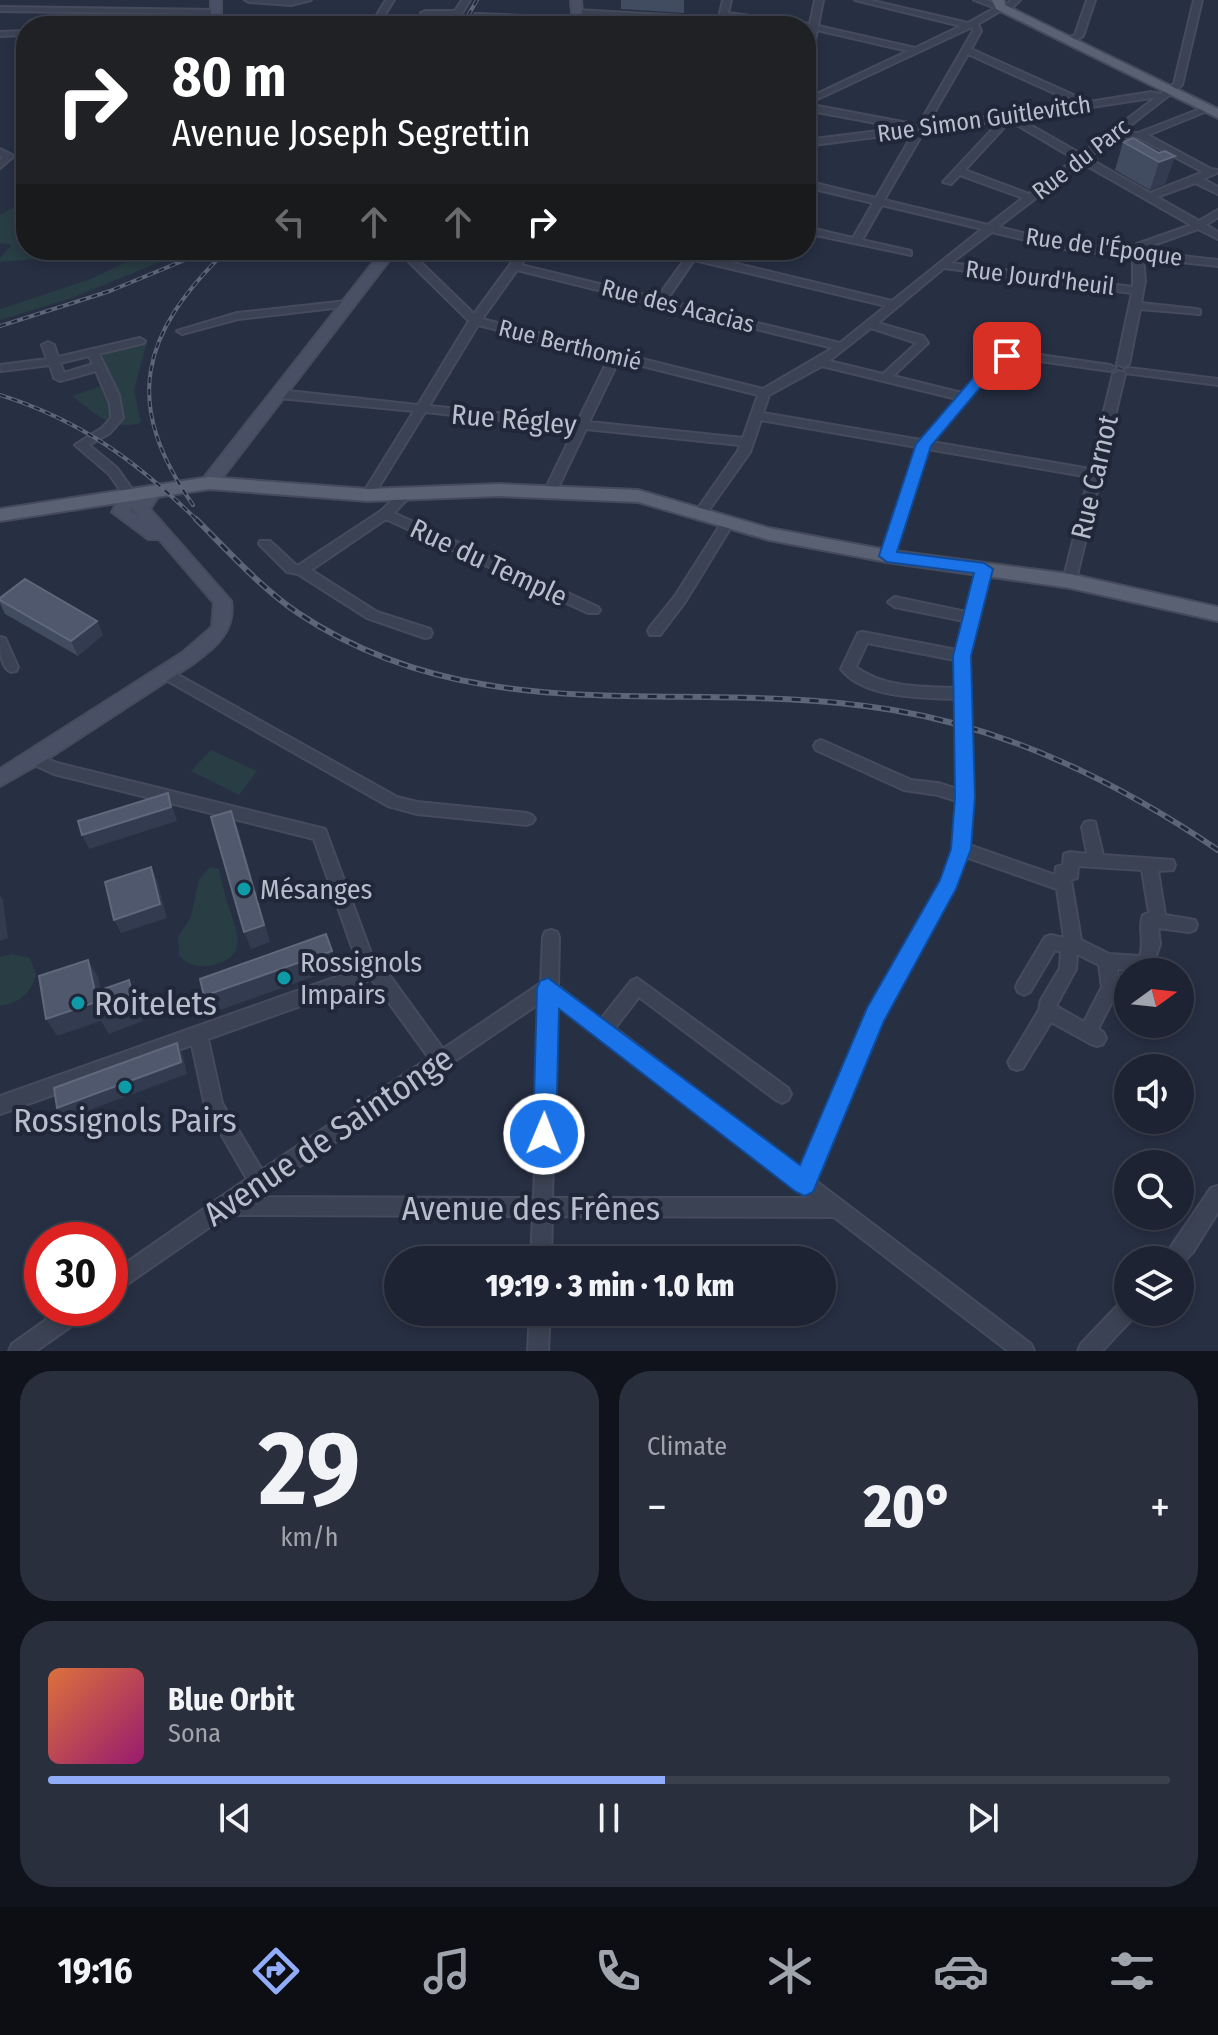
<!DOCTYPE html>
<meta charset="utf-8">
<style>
:root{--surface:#1d2332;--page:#2a2f3e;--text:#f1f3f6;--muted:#a0a4ac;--line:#3b404d;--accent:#91acf9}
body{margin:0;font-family:"Fira Sans Condensed",sans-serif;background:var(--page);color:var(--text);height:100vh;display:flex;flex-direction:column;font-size:30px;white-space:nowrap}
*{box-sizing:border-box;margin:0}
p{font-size:26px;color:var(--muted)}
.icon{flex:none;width:44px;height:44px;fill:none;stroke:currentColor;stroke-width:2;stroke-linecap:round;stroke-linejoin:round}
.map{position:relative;height:1351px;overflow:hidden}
.details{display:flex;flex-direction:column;gap:20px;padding:20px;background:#10131c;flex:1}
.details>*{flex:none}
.guide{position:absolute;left:16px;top:16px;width:800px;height:244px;border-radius:32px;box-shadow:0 4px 12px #0003,0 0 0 2px var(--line);background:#202124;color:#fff;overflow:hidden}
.needle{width:52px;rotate:75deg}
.buttons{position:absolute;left:1114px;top:958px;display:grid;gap:16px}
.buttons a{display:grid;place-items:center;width:80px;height:80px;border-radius:50%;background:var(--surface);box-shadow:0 4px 12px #0003,0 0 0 2px var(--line);font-size:40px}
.speed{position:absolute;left:24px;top:1222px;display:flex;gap:16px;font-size:40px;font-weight:700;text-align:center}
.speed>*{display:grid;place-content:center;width:104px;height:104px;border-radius:50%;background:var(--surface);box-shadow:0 4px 12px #0003,0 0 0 2px var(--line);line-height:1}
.speed .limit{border:12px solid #d22;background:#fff;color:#111}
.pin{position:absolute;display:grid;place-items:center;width:68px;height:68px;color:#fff;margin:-34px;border-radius:16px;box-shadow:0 4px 12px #0006}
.me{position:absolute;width:88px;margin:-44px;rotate:1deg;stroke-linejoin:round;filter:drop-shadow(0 0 6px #0008)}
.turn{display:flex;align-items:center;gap:28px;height:168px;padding:0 24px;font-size:36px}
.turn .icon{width:104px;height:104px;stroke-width:2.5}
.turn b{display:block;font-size:56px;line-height:68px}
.lanes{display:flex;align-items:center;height:76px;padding:0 24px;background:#0003;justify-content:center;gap:40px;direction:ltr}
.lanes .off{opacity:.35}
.big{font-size:60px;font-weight:800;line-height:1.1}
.details .widget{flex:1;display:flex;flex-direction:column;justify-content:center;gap:12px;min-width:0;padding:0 28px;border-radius:32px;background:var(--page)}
.details .dial{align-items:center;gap:0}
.dial b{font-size:104px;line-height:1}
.song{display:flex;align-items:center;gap:24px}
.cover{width:96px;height:96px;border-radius:12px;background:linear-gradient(135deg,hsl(20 70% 55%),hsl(320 70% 35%))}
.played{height:8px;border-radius:4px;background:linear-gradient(90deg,var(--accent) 55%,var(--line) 55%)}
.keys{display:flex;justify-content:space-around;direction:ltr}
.heat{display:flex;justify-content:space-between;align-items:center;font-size:44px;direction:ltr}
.details .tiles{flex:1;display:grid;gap:20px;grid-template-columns:1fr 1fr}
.widget:last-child{grid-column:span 2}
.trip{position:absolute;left:384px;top:1246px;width:452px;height:80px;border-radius:40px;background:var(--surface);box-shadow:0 4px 12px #0003,0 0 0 2px var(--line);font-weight:800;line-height:80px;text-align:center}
.tab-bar{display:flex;height:128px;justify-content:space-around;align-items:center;background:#0c0e14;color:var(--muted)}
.tab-bar .icon{width:56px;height:56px}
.tab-bar .on{color:var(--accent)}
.tab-bar b{font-size:36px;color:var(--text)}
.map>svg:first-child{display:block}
.green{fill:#293d44}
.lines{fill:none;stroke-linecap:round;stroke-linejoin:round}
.street-casing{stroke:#454b5c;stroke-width:4}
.secondary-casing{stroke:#454b5c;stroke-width:4}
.primary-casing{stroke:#454b5c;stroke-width:4}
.street{fill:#3b4253;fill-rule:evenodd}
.secondary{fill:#495066;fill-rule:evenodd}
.primary{fill:#596172;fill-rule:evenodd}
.rail-far1-casing{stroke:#5d6579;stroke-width:4}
.rail-casing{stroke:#5d6579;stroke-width:6}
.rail-far1{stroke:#202738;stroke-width:2;stroke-dasharray:6;stroke-linecap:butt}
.rail{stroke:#202738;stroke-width:3;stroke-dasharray:9;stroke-linecap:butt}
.wall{fill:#424c61}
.shaded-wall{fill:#323b50}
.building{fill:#4f586d;stroke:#5f687c;stroke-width:2}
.route{fill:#1a73e8;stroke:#114b97;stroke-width:2}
.culture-dot{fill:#0f9aa8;stroke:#202738;stroke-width:3}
.labels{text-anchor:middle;stroke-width:8;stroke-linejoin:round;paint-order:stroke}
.far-street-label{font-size:24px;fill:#b8becc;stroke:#202738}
.street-label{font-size:28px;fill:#b8becc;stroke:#202738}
.poi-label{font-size:28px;fill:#b8becc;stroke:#202738;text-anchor:start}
.near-poi-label{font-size:34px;fill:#b8becc;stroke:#202738;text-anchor:start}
.near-street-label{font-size:34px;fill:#b8becc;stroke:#202738}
</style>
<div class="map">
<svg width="1218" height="1351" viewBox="0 0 1218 1351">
<rect width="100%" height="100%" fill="#272f43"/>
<path class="green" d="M19,205l7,3v42h44l-32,9 -38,3v-4l12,-13 -12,-2v-28z
M135,250h21l1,3 32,-3 -117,48 -72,22v-11l88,-29 45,-21z
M147,342l-13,48 7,33c-32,8 -44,-9 -69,-27l38,-13 -15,-30z
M211,750l46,21 -18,24 -48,-24z
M210,867l9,2c3,13 5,24 9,36 8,25 23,51 -15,60 -13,3 -25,1 -34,-10l-1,-18 13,-20 8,-38z
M12,954l18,4 6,16c-4,19 -17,29 -36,32v-49z"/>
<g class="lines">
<g class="street-casing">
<path id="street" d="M245,0h66l-20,5 -42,-3z
M386,0h8l-10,16 49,4 4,2v4l-61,-6 -1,-2z
M462,0h8l-9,15h-36l-4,-2 4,-2h30z
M723,0h8l-3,13 82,11 5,-24h8l-5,26 97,22 46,-22 -106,-26h14l99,23 27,-15 -21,-8h12l19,8 -27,16 3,7 -10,18 118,53 62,-10 9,2 14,-10 20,-84h8l-20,85 -60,47 16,1 67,-26 7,2 -64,26 63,34 7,1 -1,3 -14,6 15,8v7l-23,-11 -38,14 42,24 19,-11v7l-12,8 12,7v7l-20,-10 -53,19 -1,4 74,8v6l-75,-8 2,23 -4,22 55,6 4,1v4l-60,-5 -11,55 -6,3 -6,-3 15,-71 -188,-25 -66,55 45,13 5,7 -35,33 69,17 29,-34 28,-7 91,13 6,3 -6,3 -91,-13 -20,5 -67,79 158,27 23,-95 6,-3 4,1 2,2 -50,210 -5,2 -7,-5 26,-104 -161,-28 -35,107 -6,4 -6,-4 36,-109 -156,-27 -11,32 -46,65 -4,1 -6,-4 44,-63 2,-6 -154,-16 -30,63 -6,4 -6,-4 31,-64 -150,-16 -53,86 -4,1 -6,-4 52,-84 -135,-13 -6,-4 6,-4 139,15 51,-84 -72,-71h11l66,64 47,-64h10l-10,15 136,33 29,-40 -25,-8h18l213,51 90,-72 -100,-24 -20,35 49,11v4l-105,-22v-6l47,11 20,-35 -67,-16v-6l70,17 38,-66 -108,14v-6l97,-12 -97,-18v-11l102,-48 -91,-21 -7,38 -4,3v-25l3,-17 -3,-1v-2h-18l-61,-8 -2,8h-8zM972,27l1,4 -55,95 -6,1 -4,-4 -101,-19zM968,54l110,50 -151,21zM1151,98h4l-74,56 -63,-36zM1000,121l-57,61 8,2 9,-9 63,23 -35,27 -104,-25 40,-69zM1010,121l65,38 -46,35 -64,-24zM1116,137l23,1 64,34 -53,21 -62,-35zM1082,163l109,62 -54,19 -3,7 -70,-8 -66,-16zM992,232l72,17 69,8v30l-182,-24zM694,260l192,46 -46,37 -174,-42zM517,270l316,78 -70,41 -281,-70zM478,325l131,33 -31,63 -149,-15zM871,328l46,15 -34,31 -54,-13zM619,360l139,35 -15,43 -154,-16zM822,366l135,33 -36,41 -158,-27 6,-18z
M1011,0h9l-8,8h-6l-1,-2z
M1087,0h8l-12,36 -10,6h-6v-4l8,-3z
M0,7l217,3 4,2 -4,2 -217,-3z
M577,10l106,6 4,2 -4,2 -109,-6v-4z
M478,14l100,4 4,2 -4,2 -103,-4v-4z
M26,31v4l-26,1v-4z
M0,149l14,7 -14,12v-8l3,-3 -3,-2z
M260,250h33l-5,3 -24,1 -4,-1z
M347,301l5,3 -1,2 -113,13 -56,15 -5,-3 60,-18z
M140,338l5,3 -1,2 -45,11 20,41 4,23 -13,15 -21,12 28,23 19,27 -6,4 -4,-1 -17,-24 -34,-29 27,-17 9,-10 -1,-14 -14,-33 -36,10 -6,-3 -4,-13 -49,6 -1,-6 47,-6 -5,-14 6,-3 6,3 4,12zM89,356l4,8 -29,9 -4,-10z
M1129,368l89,11v6l-93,-12v-4z
M406,490l6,4 -18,19 204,94 2,3 -2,3h-10l-202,-94 -75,51 66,42 53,17 2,4 -2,4 -5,1 -58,-20 -69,-44 -11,-2 -28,-28 1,-3h10l26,24h3l82,-54 21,-20z
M728,518l6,4 -49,80 -25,33h-10l-2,-4 2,-4 25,-31 49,-77z
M984,564l7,5 -22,87 4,141 -4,48 86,30 1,-8 7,-2 1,-11 6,-2 17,2 -5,-27 3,-5 5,-1 5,1 8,33 70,5 2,5 -2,5 -15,1 7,44 30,5 2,5 -2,5 -6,2 -31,-4 2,16 -8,25 -6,2 -29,-2 2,19 -21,41 5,3 3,6 -3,6 -6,2 -6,-2 -40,-22 -28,46 -6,2 -6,-2 -3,-6 31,-52 2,-10 19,-32 1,-16 -6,-2 -25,42 -6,3 -6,-3 -2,-5 2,-5 27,-45 6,-2 13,3 -7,-49 -91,-32 -11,30 -73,132 -66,162 215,163 3,7h-26l-174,-134 -282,-1 -1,44h-20l2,-44 -306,-1 -117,81v-22l137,-95 -42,-73 -13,-61 -192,69v-18l356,-126 3,-3 -45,-128 -260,-65 -24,-11 -2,-4 2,-4 5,-2 22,10 268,66 50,135 10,5 58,80 98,-66 2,-46 2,-5 6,-2 6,2 2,5 -1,49 43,33 30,-38 6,-3 151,110 3,6 -3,6 -6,3 -6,-3 -137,-103 -24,31 187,142 67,-161 73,-129 11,-31 4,-48 -19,-6 -34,-5 -88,-40 -2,-4 2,-4 5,-2 90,40 27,3 19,6 -1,-90c-34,-1 -93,-1 -115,-30l17,-36 5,-1 94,18 7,-29 -69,-14 -7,-5 7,-5 71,15 11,-43zM867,643l88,17 1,28c-35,-1 -71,0 -100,-21zM1078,866l64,4 7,43 -6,2c-5,12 2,25 -3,41l-31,-2 -28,-14 -10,-60 6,-2zM1077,954l22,11 3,22 -18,35 -28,-16 20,-37zM371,978l58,80 -167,112 -40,-67 -14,-64 154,-55zM540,1003l-6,195 -280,-1zM557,1005l241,186 11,7h-257z
M0,637l5,1 13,29 -2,4 -5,1c-11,-5 -11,-23 -11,-35z
M164,667l233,130 20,5 110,11 5,2 3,4 -3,4 -5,2 -110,-11 -29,-8 -229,-130 -2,-4z
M1218,1186v26l-25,40 -13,14v-6h-18l49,-72z
M1128,1299v13h9l-2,4 -33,35h-24l3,-7 40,-42z
M63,1308h27l-3,7 -51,36h-27l3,-7z
M530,1312h20l-2,39h-20z"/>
</g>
<g class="secondary-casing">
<path id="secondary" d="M211,0h10v26h-10z
M571,0h10l2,26h-10z
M383,250h14l-182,237h-12l-2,-4 2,-4z
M153,487l8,5 -11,17 81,92c5,29 -15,46 -37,62l-150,98 -44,25v-17l182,-116 30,-26 2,-24 -55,-64h-11l-36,-27 12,-21h12l5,7 6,-10zM131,507l8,10 -10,-7z"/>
</g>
<g class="primary-casing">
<path id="primary" d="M992,0h12l1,5 213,104v9l-222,-109z
M209,477l159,12 131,-5 139,6 131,38 118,22 183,24 148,33v14l-148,-33 -183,-26 -118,-22 -131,-38 -139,-6 -131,5 -159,-12 -209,32v-12z"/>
</g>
<use href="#street" class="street"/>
<use href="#secondary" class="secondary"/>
<use href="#primary" class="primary"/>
<g class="rail-far1-casing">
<path id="rail-far1" d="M462,26l15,-26
M0,326l110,-35 99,-41
M0,395c82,26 136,66 198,126
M193,505c-71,-102 -53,-171 34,-255"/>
</g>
<g class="rail-casing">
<path id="rail" d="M196,519c32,32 64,68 102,94 186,124 391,62 595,97 119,20 226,73 325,140"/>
</g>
<use href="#rail-far1" class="rail-far1"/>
<use href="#rail" class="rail"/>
</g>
<path class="wall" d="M621,0h63v13l-63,-4z
M1123,142l36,11 16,3 -10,28 -15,6 -35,-20z
M0,598l97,23 6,14 -25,21 -73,-42 -5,-11z"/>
<path class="shaded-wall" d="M1175,156l-10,28 -15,6 9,-28z
M97,621l6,14 -25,21 -7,-15z
M168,793l9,28 -88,28 -7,-14z
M231,811l7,18 32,113 -19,7 -7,-17z
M151,867l6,13 10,38 -46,15 -7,-13z
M0,895l3,5 5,38 -8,3z
M332,951l6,17 -126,45 -8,-17z
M88,960l10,17 7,31 -10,-16z
M129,980l9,17 5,24 -34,13 -8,-13 -44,15 -11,-17z
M177,1043l6,13 4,18 -122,45 -8,-11z"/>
<path class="building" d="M1133,138l26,15 6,-2 10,5 -16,6 -36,-20z
M25,579l72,42 -26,20 -71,-41v-2z
M168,793l3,14 -89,28 -4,-14z
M231,811l33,114 -20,7 -33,-115z
M151,867l9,37 -46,16 -9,-38z
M326,934l6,17 -128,45 -4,-17z
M88,960l7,32 34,-12 5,25 -35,12 -3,-15 -50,17 -7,-43z
M177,1043l4,19 -124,46 -3,-20z"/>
<path class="route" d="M1007,352l5,1v6l-12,5 -69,82 -34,106 87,11 9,6 -22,87 4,141 -4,52 -15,40 -72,132 -71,171 -8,4 -9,-4 -237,-183 -3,125 -3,8 -9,4 -8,-4 -3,-8 4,-146 3,-7 8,-3 252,187 67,-157 73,-128 11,-31 4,-52 -2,-141 21,-83 -87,-11 -8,-6 37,-112 74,-86z"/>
<g class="culture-dot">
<circle cx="244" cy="889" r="8"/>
<circle cx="284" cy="978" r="8"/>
<circle cx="78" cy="1003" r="8"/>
<circle cx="125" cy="1087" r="8"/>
</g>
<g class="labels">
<g class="far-street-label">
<text transform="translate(984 119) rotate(-8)" y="8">Rue Simon Guitlevitch</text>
<text transform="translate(1081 159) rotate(-38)" y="8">Rue du Parc</text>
<text transform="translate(1104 247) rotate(8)" y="8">Rue de l'Époque</text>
<text transform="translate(1040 278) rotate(7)" y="8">Rue Jourd'heuil</text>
<text transform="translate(678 306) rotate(14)" y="8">Rue des Acacias</text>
<text transform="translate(570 345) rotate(14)" y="8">Rue Berthomié</text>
</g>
<g class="street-label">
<text transform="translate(514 419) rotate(5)" y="10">Rue Régley</text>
<text transform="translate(1094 477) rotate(-77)" y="10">Rue Carnot</text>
<text transform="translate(489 562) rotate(25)" y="10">Rue du Temple</text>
</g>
<g class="poi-label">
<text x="260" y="899">Mésanges</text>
<text x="300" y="972">Rossignols<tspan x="300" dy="32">Impairs</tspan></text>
</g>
<g class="near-poi-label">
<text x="94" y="1015">Roitelets</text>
<text x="125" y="1132" text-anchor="middle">Rossignols Pairs</text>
</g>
<g class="near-street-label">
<text transform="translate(328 1136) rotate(-34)" y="12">Avenue de Saintonge</text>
<text x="531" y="1220">Avenue des Frênes</text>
</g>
</g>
</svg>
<div class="buttons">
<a><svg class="needle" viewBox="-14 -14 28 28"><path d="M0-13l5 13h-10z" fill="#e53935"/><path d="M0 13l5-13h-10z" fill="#a0a4ac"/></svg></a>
<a><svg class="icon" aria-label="sound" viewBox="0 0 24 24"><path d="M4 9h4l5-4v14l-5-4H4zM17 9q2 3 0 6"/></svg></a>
<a><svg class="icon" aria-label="search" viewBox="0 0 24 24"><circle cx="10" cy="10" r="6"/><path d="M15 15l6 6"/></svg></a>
<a><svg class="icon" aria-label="layers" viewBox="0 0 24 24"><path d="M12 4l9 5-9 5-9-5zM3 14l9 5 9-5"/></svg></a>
</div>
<div class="speed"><div class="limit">30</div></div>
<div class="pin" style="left:1007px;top:356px;background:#d93025"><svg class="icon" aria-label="arrive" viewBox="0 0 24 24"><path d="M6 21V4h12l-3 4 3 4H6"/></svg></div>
<svg class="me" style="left:544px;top:1134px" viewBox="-20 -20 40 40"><circle r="17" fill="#1a73e8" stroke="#fff" stroke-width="3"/><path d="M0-11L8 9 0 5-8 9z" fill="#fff"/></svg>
<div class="trip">19:19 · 3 min · 1.0 km</div>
<div class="guide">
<div class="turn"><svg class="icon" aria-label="right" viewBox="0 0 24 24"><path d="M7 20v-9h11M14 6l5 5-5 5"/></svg><div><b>80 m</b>Avenue Joseph Segrettin</div></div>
<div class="lanes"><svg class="icon off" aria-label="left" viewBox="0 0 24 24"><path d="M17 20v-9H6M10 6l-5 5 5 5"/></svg><svg class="icon off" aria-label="ahead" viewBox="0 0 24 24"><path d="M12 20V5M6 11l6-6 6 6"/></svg><svg class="icon off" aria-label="ahead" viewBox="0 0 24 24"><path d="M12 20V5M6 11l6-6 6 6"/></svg><svg class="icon" aria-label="right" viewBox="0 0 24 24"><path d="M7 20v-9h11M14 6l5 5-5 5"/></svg></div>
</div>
</div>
<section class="details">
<div class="tiles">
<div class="widget dial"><b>29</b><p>km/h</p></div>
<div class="widget"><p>Climate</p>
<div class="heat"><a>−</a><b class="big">20°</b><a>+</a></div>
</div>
<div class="widget">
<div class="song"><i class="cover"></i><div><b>Blue Orbit</b><p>Sona</p></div></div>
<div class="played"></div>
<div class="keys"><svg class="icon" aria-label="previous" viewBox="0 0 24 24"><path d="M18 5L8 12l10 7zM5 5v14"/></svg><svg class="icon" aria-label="pause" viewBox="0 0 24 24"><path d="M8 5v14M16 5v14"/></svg><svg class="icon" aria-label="next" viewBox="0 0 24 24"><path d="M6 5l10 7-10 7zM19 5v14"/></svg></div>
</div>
</div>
</section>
<nav class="tab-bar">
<b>19:16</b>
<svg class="icon on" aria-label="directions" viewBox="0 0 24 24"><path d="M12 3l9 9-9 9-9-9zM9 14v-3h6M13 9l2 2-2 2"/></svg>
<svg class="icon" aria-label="music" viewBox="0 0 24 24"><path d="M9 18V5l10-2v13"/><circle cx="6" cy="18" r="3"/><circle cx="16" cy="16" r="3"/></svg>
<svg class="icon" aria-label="phone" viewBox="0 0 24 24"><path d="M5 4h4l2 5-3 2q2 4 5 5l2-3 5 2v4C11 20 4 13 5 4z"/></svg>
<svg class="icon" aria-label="climate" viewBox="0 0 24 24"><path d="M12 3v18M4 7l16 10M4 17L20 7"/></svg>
<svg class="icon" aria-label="car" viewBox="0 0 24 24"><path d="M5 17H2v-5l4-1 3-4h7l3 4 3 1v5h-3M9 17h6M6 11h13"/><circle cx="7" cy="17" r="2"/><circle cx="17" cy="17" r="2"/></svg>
<svg class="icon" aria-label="filters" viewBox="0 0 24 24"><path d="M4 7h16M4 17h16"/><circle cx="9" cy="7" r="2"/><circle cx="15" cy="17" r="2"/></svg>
</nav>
